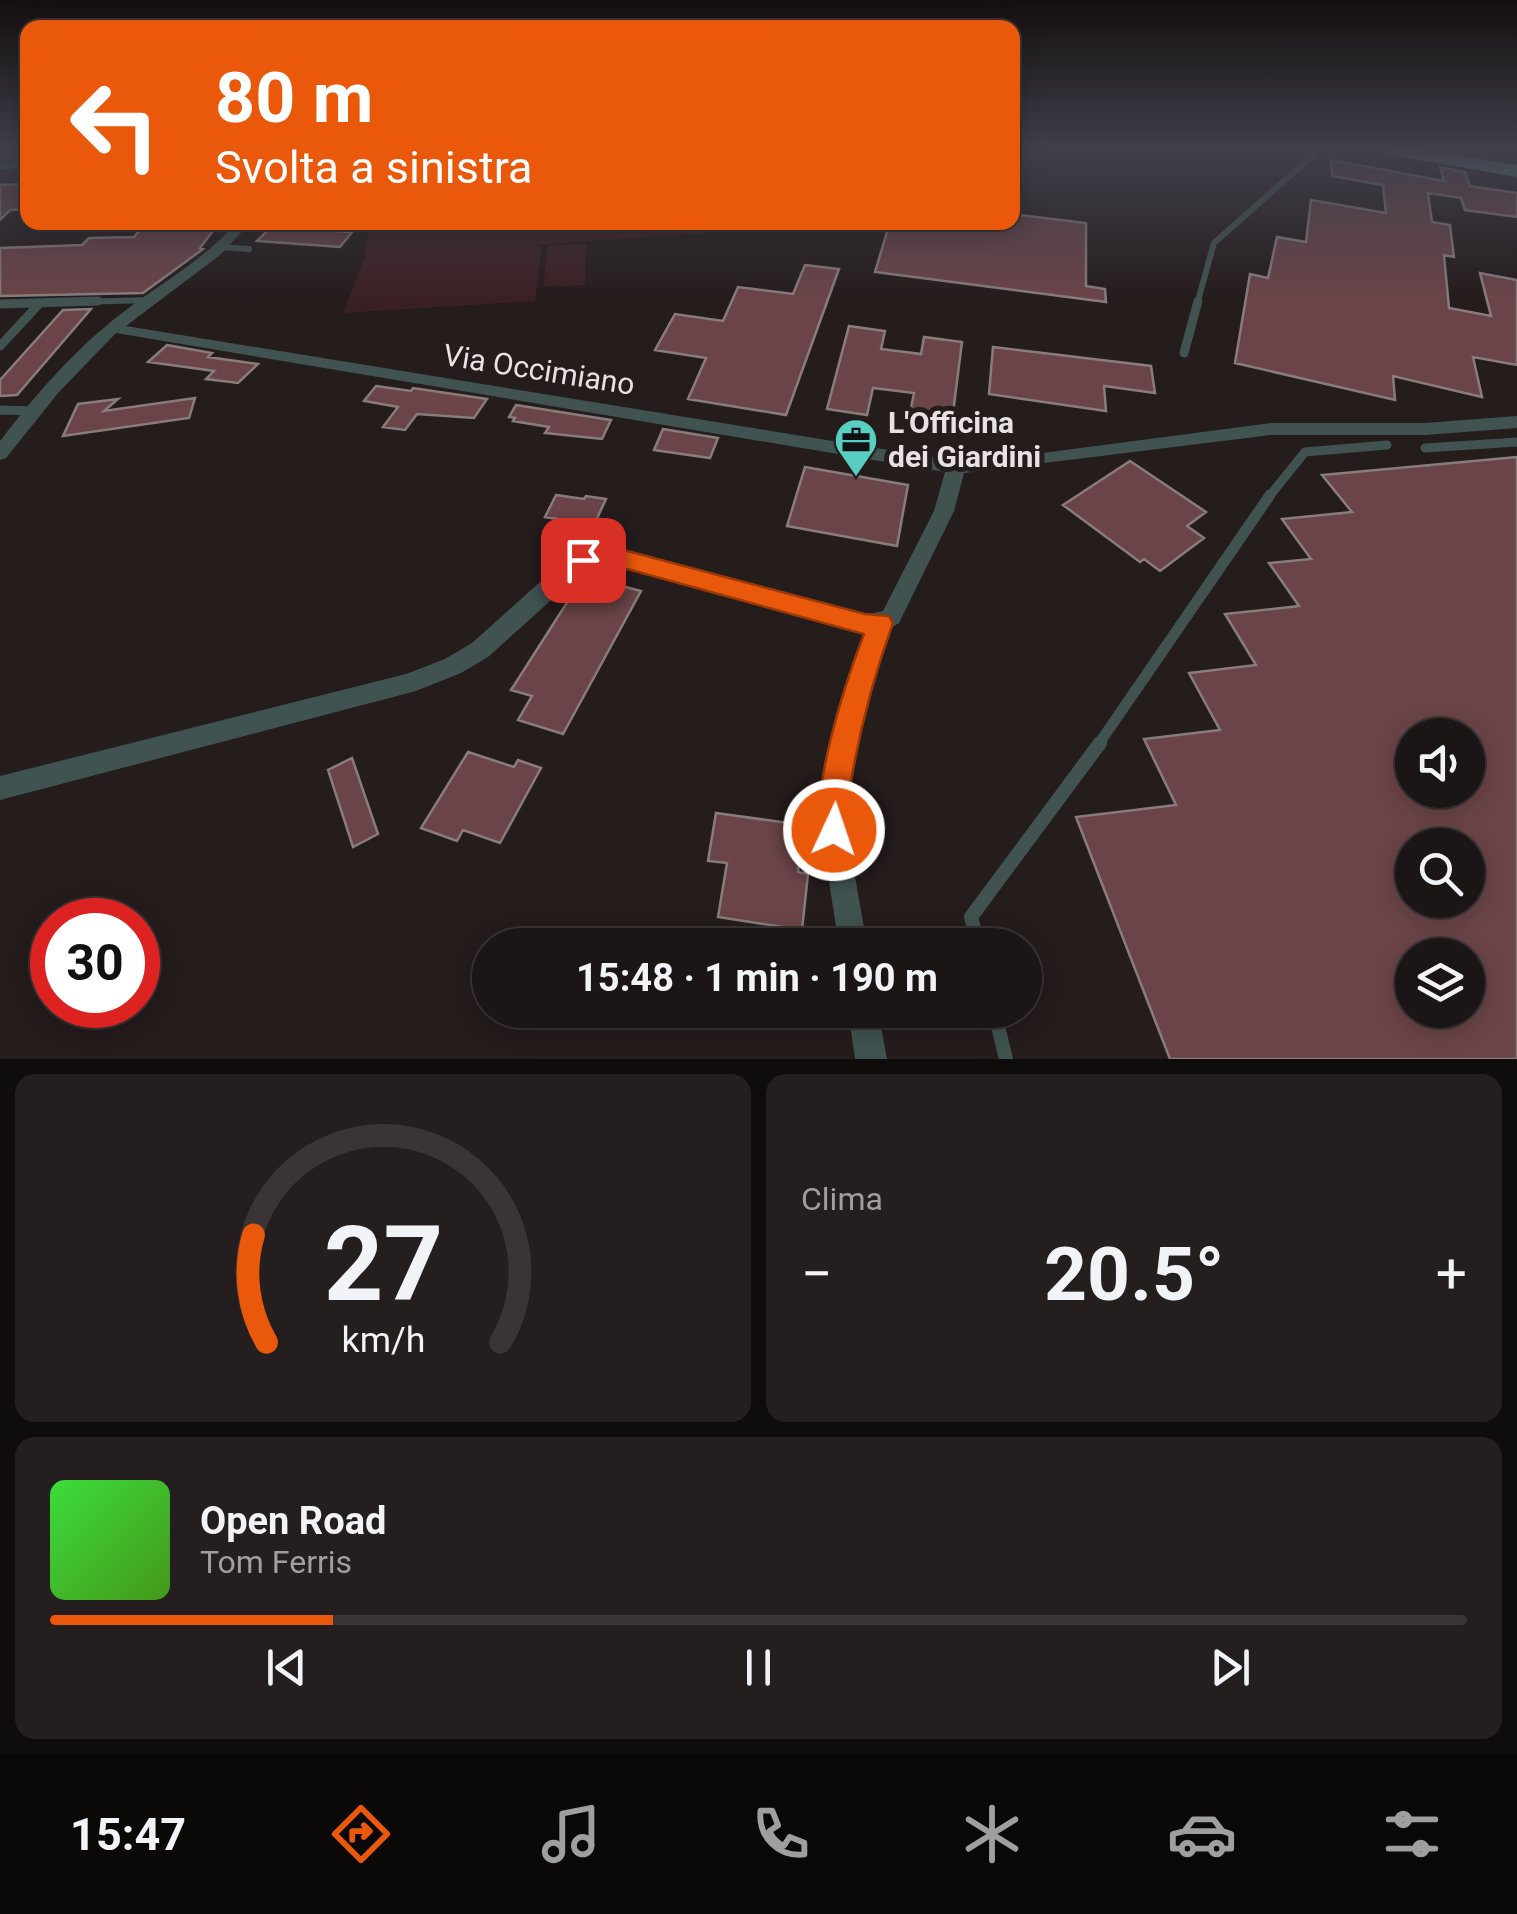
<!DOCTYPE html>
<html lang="it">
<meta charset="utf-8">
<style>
:root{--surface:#1c1515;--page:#251e1e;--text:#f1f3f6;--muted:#a09fa0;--line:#3a3434;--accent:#ea580c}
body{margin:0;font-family:Roboto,sans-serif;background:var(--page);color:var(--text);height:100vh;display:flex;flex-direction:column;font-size:38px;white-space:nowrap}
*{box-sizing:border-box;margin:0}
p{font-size:32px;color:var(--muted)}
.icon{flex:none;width:55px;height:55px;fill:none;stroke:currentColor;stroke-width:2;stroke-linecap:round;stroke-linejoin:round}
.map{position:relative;height:1059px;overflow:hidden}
.sheet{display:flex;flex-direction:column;gap:15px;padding:15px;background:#0f0c0c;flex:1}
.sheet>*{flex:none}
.top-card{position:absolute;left:20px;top:20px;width:1000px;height:210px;border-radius:20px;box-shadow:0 5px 25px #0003,0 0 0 2px var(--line);background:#ea580c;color:#fff;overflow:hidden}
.buttons{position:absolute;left:1395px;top:718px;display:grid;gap:20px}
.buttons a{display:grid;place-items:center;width:90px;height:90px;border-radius:50%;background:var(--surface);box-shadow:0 5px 25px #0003,0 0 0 2px var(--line);font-size:50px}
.speed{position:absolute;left:30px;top:898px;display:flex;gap:20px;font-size:50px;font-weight:700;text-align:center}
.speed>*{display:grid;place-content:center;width:130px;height:130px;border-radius:50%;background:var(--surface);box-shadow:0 5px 25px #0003,0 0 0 2px var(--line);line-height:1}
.speed .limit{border:15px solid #d22;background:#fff;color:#111}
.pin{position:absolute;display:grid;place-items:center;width:85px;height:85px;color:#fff;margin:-42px;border-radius:20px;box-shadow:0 5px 15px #0006}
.me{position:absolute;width:110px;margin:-55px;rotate:3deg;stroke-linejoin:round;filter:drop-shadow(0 0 8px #0008)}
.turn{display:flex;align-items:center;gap:35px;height:210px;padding:0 30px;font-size:45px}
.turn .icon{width:130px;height:130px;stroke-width:2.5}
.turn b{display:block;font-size:70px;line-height:85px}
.big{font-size:75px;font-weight:700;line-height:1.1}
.sheet .card{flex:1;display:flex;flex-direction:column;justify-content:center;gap:15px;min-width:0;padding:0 35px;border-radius:20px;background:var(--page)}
.sheet .dial{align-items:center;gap:0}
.dial svg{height:260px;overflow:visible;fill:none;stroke:var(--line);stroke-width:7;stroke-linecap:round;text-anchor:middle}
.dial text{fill:var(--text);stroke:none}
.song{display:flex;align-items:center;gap:30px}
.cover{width:120px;height:120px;border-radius:15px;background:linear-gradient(135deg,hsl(120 70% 55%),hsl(100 70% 35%))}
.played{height:10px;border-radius:5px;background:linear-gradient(90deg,var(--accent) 20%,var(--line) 20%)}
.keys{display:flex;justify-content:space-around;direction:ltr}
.heat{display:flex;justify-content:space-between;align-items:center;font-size:55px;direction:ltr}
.sheet .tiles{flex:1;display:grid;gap:15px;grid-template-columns:1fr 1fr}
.card:last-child{grid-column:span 2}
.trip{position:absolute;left:472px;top:928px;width:570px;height:100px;border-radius:50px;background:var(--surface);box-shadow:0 5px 25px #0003,0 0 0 2px var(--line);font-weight:700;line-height:100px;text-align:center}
.dock{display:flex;height:160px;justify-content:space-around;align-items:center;background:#0b0808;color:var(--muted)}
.dock .icon{width:70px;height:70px}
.dock .current{color:var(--accent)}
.dock b{font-size:45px;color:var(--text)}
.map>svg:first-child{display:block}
.green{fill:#3b2023}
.building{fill:#6a4448;stroke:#887c7d;stroke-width:2.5;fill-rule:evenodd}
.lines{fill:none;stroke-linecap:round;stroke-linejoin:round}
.service-far3{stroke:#405350;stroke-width:6}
.service-far2{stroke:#405350;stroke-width:9}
.service-far1{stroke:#405350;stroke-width:11}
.service{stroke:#405350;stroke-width:14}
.minor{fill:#405350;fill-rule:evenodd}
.primary{fill:#608782;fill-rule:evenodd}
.route{fill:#ea580c;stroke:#983908;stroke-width:2.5}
.labels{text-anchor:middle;stroke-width:10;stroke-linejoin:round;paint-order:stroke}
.street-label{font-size:30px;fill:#e8e2e2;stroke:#251c1c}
.poi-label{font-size:30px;font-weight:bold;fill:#e8e2e2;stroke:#251c1c;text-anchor:start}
</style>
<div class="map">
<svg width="1517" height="1059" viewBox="0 0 1517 1059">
<rect width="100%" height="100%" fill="#251c1c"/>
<path class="green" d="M369,223l335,-1 2,11 -172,12 8,1 -7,55 -192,12 22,-57z
M586,244l-1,41 -42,2 5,-41z"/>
<path class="building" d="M1331,160l113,21 -4,-14 25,5 5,14 47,7v24l-52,-7 -4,-12 -33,-5 4,29 18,3 4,32 -10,-2 5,53 42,8 -11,-43 37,7v85l-44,-8 9,40 -89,-21 2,24 -160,-37 15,-89 18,4 9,-41 29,5 5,-42 75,13 -3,-28 -51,-9z
M28,184v25l-18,1 -10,10v-35z
M1012,214l74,9v63l19,3 1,13 -231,-30 15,-50h122z
M271,227l81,5 -12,15 -83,-6z
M215,228l-15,20 3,1 -60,44 -143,3v-48l82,-3 7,-7 45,-1 6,-7z
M805,265l34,4 -53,146 -98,-16 18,-41 -51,-8 20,-36 48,7 15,-34 55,7z
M91,309l-74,86 -17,1v-16l63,-70z
M849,326l36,5 -4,18 40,5 3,-17 38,5 -11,87 -43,-6 6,-30 -41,-5 -6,27 -40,-6z
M167,345l45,8 -4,4 50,7 -20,19 -32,-4 8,-8 -66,-9z
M993,347l158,19 4,27 -51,-7 2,25 -117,-17z
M376,386l35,5 2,-3 74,11 -13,19 -57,-4 -12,16 -22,-3 15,-20 -34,-6z
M195,398l-6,20 -126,18 15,-32 40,-5 -14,12z
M516,405l63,10 32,5 -9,19 -57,-6 4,-6 -36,-6 2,-3 -6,-1z
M663,429l55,9 -8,20 -56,-8z
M1517,457v602h-347l-94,-242 100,-12 -32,-66 76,-9 -31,-57 67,-8 -31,-51 74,-8 -30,-43 42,-4 -29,-40 70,-7 -30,-37zM1412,735h56v55h-56zM1412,845h56v55h-56zM1412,955h56v55h-56z
M1130,461l76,51 -19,14 17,12 -44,33 -16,-12 -4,3 -77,-57z
M805,467l103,18 -11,61 -110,-20z
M556,495l28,4 2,-3 20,3 -12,26 -49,-8z
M584,576l57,15 -78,143 -45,-14 14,-24 -21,-6z
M468,752l46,15 4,-7 23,8 -41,75 -37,-13 -6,11 -36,-13z
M352,758l26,76 -25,13 -25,-77z
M716,813l87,12 -5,47 10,2 -6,56 -84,-13 9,-54 -19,-2z"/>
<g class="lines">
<path class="service-far3" d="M0,166l28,-1
M220,247l29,2
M5,304l144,-4
M1197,304l17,-61 105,-93"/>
<path class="service-far2" d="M0,304l98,-3
M0,346l40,-43
M1184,353l14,-52
M0,410l32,1
M1425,448l92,-6
M1268,498l37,-46 82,-7"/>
<path class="service-far1" d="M1098,745l172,-250"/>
<path class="service" d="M978,945l-7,-28 129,-174
M994,1010l12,49"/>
<path class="minor" d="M237,222h14l-31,33 -94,71 830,135 34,-1 281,-37h154l92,-7v12l-92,7h-154l-307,38 -10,38 -55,112 -10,6 -15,44 -28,125 1,33 20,114h-28l-18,-114 -1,-33 30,-125 15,-40 -245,-67 -33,2 -99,89 -27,16 -45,18 -416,109v-24l406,-102 39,-15 27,-16 88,-79 16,-10 44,-4 245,65 18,-4 51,-100 11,-39 -829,-139 -57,59 -53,66 -6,2v-19c36,-47 75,-92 122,-128 39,-30 82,-53 115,-91z
M848,1010h30l9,49h-32z"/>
<path class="primary" d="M1382,150h44l91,15v12l-126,-22z"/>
</g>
<linearGradient id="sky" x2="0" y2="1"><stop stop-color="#140f0f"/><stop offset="0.5" stop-color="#40404b"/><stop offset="1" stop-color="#40404b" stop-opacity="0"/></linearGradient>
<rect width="1517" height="299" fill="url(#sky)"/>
<path class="route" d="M620,549l245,65 24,2 4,7c-20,55 -35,113 -44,171 -3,16 3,31 -4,47l-11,4 -10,-4c-18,-42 23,-163 40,-207l-244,-67 -37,3 -12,-10 12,-9z"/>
<defs>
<g id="office-pin" transform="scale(2.25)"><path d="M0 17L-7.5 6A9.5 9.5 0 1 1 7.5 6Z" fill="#57cec1" stroke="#251c1c"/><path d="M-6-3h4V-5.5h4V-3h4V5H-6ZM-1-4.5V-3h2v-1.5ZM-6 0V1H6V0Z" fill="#111"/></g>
</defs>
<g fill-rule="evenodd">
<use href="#office-pin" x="856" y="440"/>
</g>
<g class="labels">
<g class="street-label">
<text transform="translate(539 370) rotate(9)" y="10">Via Occimiano</text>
</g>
<g class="poi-label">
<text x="888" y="433">L'Officina<tspan x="888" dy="34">dei Giardini</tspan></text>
</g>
</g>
</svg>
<div class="buttons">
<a><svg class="icon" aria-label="sound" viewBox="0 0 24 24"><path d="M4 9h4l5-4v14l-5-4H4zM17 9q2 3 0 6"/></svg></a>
<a><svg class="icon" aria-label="search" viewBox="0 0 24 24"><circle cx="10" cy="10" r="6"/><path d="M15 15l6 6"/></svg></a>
<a><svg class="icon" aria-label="layers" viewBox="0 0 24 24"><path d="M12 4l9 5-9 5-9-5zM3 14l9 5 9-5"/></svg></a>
</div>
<div class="speed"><div class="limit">30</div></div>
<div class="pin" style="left:583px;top:560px;background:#d93025"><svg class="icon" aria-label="arrive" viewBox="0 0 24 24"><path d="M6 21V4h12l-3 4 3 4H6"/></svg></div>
<svg class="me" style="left:834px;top:830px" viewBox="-20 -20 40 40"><circle r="17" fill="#ea580c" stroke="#fff" stroke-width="3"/><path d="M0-11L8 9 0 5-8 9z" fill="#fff"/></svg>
<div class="trip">15:48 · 1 min · 190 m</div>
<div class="top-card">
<div class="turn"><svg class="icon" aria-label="left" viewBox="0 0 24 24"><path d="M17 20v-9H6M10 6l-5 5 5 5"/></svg><div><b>80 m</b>Svolta a sinistra</div></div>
</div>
</div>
<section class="sheet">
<div class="tiles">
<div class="card dial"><svg viewBox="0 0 100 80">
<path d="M14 69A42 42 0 1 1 86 69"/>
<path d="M14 69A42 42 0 0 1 10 36" stroke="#ea580c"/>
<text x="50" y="56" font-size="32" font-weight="700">27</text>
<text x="50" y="72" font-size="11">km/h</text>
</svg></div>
<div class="card"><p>Clima</p>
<div class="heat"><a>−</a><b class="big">20.5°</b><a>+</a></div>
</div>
<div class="card">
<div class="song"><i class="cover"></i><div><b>Open Road</b><p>Tom Ferris</p></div></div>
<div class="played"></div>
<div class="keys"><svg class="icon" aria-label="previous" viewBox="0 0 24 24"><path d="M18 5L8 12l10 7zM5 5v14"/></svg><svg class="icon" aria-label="pause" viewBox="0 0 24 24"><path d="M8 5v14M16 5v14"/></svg><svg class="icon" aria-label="next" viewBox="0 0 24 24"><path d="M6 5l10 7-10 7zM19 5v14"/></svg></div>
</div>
</div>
</section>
<nav class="dock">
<b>15:47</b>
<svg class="icon current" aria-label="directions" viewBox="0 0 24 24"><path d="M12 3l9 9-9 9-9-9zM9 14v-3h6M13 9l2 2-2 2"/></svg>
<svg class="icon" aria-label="music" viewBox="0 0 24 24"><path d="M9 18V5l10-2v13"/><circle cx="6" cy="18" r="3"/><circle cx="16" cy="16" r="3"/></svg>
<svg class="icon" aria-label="phone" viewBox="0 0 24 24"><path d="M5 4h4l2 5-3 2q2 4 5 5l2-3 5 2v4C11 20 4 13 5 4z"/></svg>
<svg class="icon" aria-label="climate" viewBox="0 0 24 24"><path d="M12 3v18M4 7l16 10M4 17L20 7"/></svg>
<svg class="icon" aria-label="car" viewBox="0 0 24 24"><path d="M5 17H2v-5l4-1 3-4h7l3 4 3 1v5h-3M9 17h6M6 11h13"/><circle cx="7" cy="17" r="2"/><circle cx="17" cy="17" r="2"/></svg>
<svg class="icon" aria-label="filters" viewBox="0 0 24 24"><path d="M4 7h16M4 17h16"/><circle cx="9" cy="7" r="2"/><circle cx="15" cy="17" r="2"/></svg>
</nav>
